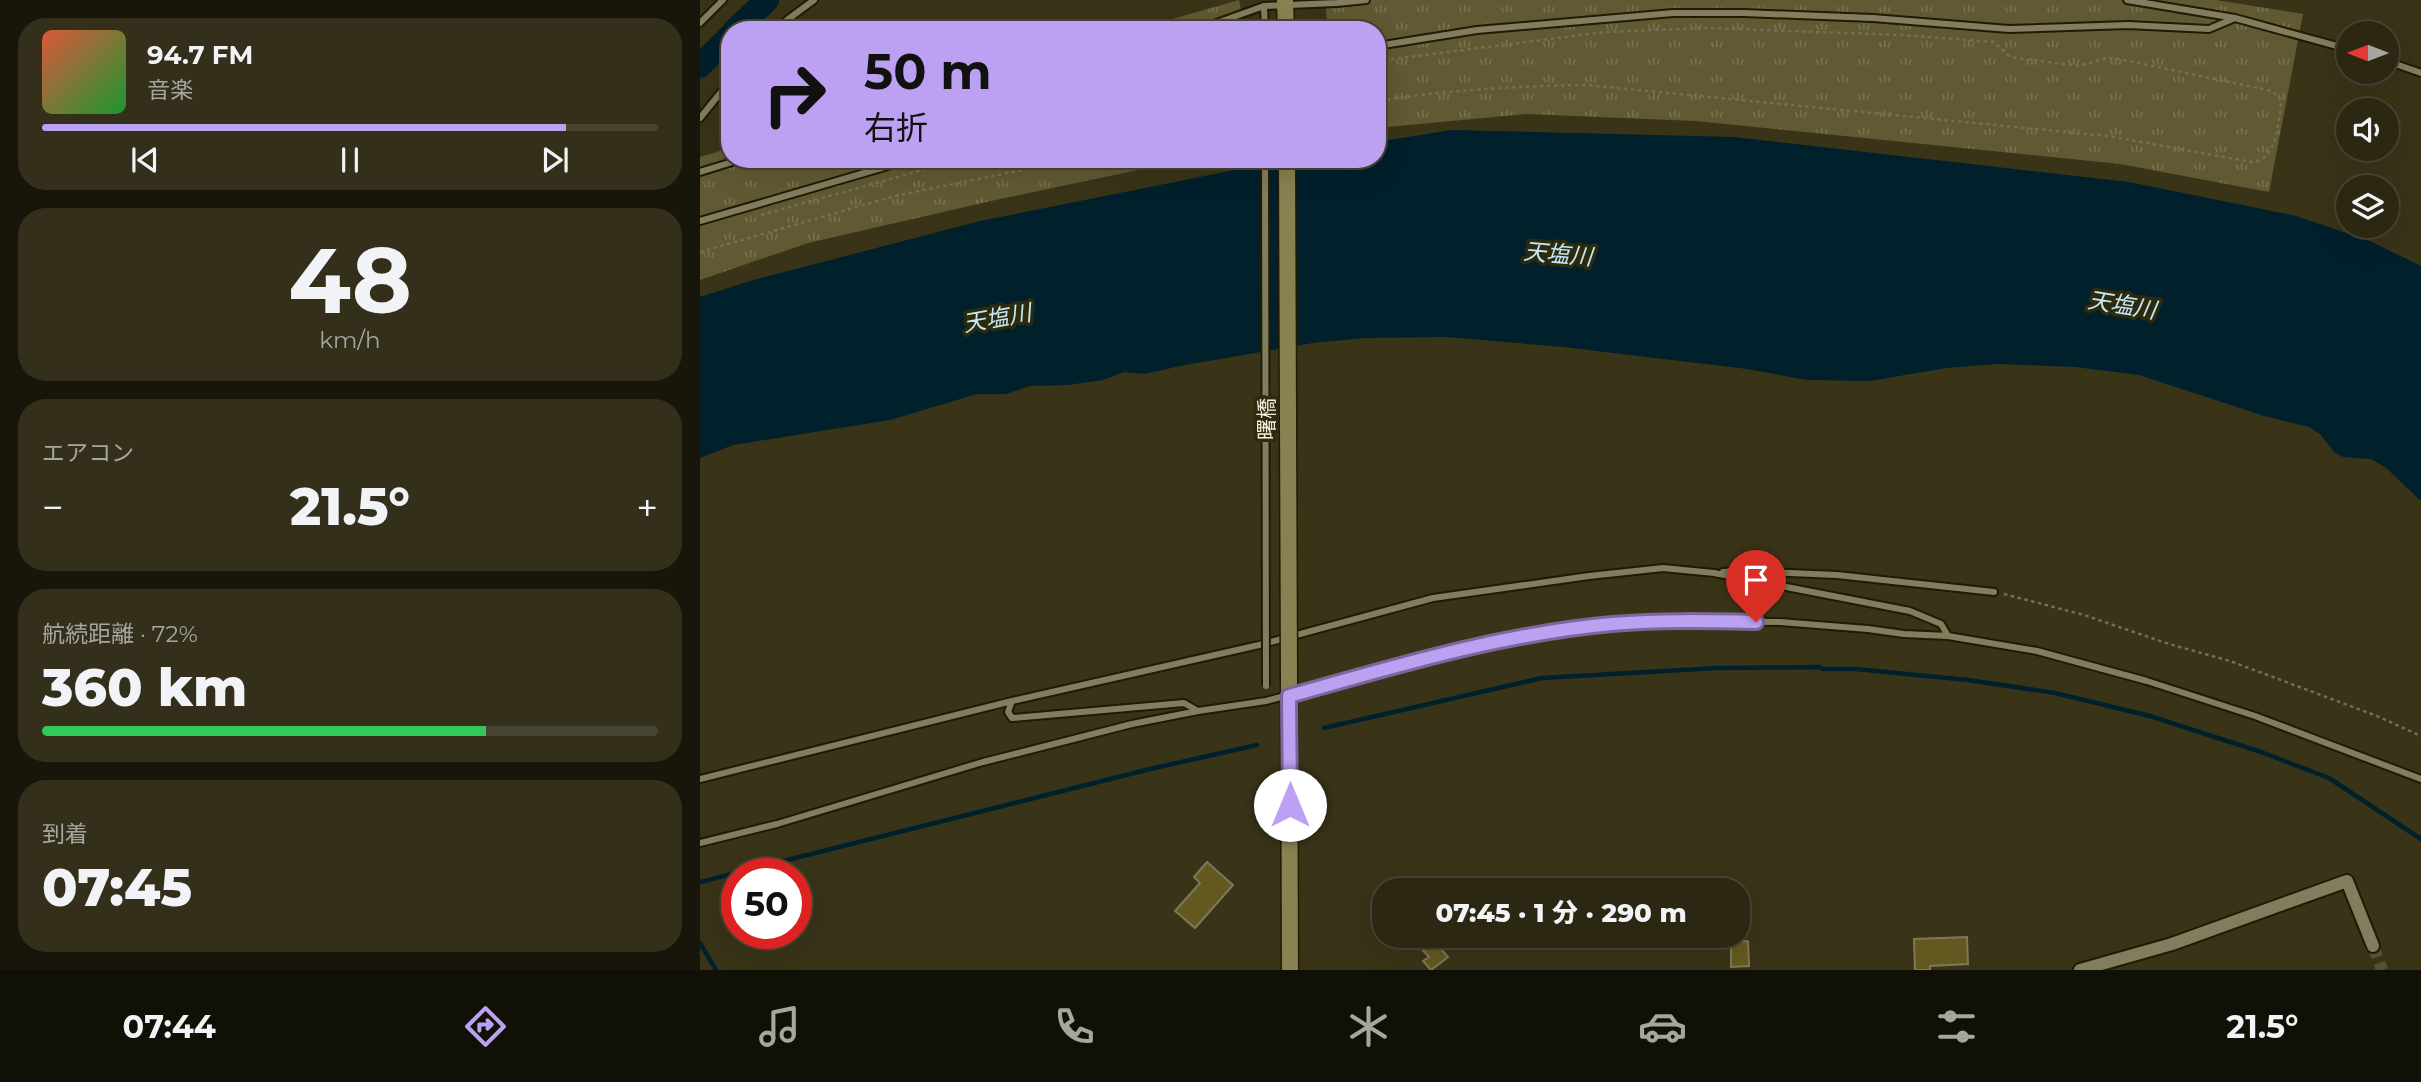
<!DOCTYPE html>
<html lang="ja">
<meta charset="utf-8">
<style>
:root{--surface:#2b2712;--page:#332f1b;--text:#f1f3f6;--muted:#a6a59f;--line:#474432;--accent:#bca0f2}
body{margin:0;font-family:Montserrat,"Noto Sans JP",sans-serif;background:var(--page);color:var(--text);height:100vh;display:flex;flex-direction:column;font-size:26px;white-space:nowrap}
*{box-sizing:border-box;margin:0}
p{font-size:23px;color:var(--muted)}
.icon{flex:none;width:38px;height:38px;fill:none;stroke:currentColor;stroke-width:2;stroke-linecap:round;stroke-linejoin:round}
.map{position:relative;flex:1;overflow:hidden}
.details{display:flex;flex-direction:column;gap:18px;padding:18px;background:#18150a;width:700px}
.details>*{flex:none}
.top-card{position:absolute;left:21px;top:21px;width:665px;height:147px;border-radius:28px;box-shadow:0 7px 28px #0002,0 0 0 2px var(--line);background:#bca0f2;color:#111;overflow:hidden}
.needle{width:46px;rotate:270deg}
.controls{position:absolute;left:1636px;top:21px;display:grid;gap:14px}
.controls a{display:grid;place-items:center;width:63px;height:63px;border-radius:50%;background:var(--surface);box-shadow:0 7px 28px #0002,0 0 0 2px var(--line);font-size:35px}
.speed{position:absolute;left:21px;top:858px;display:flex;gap:14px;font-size:35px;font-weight:700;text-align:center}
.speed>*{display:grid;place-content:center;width:91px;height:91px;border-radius:50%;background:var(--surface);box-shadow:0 7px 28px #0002,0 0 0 2px var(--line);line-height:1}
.speed .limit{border:10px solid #d22;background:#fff;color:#111}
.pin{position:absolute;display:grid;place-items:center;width:60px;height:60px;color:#fff;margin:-72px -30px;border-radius:50% 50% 50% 0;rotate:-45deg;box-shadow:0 0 7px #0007}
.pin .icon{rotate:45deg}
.me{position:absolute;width:77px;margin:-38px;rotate:0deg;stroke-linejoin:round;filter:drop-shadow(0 0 5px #0008)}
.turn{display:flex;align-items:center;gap:24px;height:147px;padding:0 28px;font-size:32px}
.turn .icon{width:91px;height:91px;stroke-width:2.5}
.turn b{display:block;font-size:49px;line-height:60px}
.big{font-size:52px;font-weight:800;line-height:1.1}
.details .widget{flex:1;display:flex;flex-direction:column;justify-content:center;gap:10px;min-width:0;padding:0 24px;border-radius:28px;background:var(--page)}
.details .dial{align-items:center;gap:0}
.dial b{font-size:91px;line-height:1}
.song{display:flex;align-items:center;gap:21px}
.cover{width:84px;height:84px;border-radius:10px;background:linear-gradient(135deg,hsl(10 70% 55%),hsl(130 70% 35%))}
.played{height:7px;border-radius:4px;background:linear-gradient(90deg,var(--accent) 85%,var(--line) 85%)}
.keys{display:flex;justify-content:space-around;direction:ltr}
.heat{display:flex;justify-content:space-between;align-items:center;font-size:38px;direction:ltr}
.charge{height:10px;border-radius:5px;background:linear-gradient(90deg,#34c759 72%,var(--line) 0)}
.trip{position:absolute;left:672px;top:878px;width:378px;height:70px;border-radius:28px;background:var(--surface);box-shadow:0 7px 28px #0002,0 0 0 2px var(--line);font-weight:800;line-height:70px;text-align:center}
.menu{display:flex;height:112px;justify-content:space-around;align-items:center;background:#111007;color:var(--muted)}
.menu .icon{width:49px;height:49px}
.menu .active{color:var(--accent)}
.menu b{font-size:32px;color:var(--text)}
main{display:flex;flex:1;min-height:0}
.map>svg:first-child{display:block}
.grass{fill:url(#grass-tufts)}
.water{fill:#00202c}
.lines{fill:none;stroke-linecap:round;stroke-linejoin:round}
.stream{stroke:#00202c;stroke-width:4.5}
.river{stroke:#00202c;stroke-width:24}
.building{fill:#635920;stroke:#7d785a;stroke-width:2}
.street-tunnel{stroke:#555036;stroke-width:12;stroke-dasharray:12 6;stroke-linecap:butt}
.lane-casing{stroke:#201b01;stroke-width:10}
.street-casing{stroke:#201b01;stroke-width:16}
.secondary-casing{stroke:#201b01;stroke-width:19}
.path{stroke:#736f57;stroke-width:2.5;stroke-dasharray:3.5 3.5;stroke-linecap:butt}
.lane{stroke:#827d5f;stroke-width:6}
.street{stroke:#827d5f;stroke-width:12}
.secondary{stroke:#898152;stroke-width:16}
.lane-bridge-casing{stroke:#201b01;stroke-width:10;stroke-linecap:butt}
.secondary-bridge-casing{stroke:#201b01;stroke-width:19;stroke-linecap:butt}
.lane-bridge{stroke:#827d5f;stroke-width:6}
.secondary-bridge{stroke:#898152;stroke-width:16}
.route-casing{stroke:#7a689d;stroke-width:18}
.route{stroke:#bca0f2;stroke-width:12}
.labels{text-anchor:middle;stroke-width:7;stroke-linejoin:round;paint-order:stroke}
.street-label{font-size:21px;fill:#f1eede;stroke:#2e2a0e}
.water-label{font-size:23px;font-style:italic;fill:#c4e8f7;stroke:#2e2a0e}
</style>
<main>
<section class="details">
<div class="widget">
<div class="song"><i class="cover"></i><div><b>94.7 FM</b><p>音楽</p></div></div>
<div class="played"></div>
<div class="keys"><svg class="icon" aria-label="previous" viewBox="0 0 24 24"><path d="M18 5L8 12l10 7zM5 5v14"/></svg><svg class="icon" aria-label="pause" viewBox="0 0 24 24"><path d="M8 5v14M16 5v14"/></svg><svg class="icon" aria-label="next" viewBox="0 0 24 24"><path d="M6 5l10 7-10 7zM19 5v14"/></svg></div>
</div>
<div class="widget dial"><b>48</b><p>km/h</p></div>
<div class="widget"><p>エアコン</p>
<div class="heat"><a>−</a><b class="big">21.5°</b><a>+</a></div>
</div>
<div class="widget"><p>航続距離 · 72%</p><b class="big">360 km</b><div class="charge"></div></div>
<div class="widget"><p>到着</p><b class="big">07:45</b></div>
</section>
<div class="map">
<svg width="1721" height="970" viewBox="0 0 1721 970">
<defs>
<pattern id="grass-tufts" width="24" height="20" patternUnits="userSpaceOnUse" patternTransform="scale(1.75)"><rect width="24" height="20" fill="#605933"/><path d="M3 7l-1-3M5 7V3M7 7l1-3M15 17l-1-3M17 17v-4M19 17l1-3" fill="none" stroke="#777150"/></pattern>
</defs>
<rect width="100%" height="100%" fill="#393418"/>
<path class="grass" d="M539,0l6,30h-111z
M625,0h891l87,14 -34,178 -149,-28 -424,-43 -170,-7 -149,14v-98h-49z
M30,148v11h460l-199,42 -183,42 -108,37v-123z"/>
<path class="water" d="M751,130l283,7 395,45 167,34 74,25 51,25v235l-36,-34 -14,-8 -28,-2 -9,-5 -14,-18 -11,-7 -45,-11 -125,-41 -64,-8 -77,-3 -52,4 -76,13 -63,-1 -60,-11 -184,-22 -116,-10 -82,1 -52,5 -133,23 -35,8 -21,-2 -21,8 -35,5 -38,1 -24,8h-29l-87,26 -157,25 -33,13v-161l50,-16 230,-60 309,-62h88v-17z"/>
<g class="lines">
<path class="stream" d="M624,728l218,-50 175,-10 102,-1 4,2h33l112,11 87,13 95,23 111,36 68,26 92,61
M0,882l450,-113 107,-24
M0,943l16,27"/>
<path class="river" d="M35,30l32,-30
M0,66l30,-30"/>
</g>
<path class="building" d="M507,862l26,23 -38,43 -20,-17 25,-28 -6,-6z
M710,936h20l18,21 -17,13 -8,-9 6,-4z
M1267,937l1,27 -38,2v4h-15l-1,-31z
M1048,941l1,25 -18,1v-25z"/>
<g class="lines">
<path class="street-tunnel" d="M1673,946l9,24"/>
<g class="lane-casing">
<path id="lane" d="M1427,0l108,18 113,31
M564,6l1,24
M0,23l23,-23
M78,30l9,-10 27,-20
M497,30l67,-24 73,-3 29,-3
M677,46l100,-16 196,-17h71l129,5 136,11 119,-4 81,4 26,-11
M1687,61l34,12
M0,118l30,-37
M0,172l42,-13
M0,221l212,-62
M1023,572l18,-1 96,4 157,17
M498,711l-14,-8 -172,15 -4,-6 4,-11 247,-56 174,-47 156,-22 74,-8 51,5 196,38 31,13 7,12
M0,779l312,-78
M0,843l77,-19 206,-62 149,-38 66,-13 68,-10 176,-47 109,-22 61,-8 70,-3 98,1 88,7 36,5 44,2 89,15 110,30 108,35 166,63"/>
</g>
<g class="street-casing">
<path id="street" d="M1380,970l92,-26 175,-63 26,65"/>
</g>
<g class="secondary-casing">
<path id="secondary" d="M585,0l1,30
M589,679l1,291"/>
</g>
<path class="path" d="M677,61l228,-29 99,-4 198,7 92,7 14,13 8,3 63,8 27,-8 13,1 153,32 8,8 1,5c-3,21 -4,56 -29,58l-144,-26 -521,-51c-71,1 -140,5 -210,16
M61,215l201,-56
M0,252l195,-56 181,-37
M1304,594l80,21 85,29 61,17 147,55 44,20"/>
<use href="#lane" class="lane"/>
<use href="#street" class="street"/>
<use href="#secondary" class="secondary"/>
<g class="lane-bridge-casing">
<path id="lane-bridge" d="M565,159l1,527"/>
</g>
<g class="secondary-bridge-casing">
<path id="secondary-bridge" d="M587,159l2,520"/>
</g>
<use href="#lane-bridge" class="lane-bridge"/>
<use href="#secondary-bridge" class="secondary-bridge"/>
</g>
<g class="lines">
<g class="route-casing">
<path id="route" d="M590,805l-1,-109c107,-30 212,-62 323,-72 48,-4 96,-3 144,-2"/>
</g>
<use href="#route" class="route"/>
</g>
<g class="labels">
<g class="street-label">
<text transform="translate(567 419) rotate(-90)" y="7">曙橋</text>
</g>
<g class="water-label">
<text transform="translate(858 254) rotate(5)" y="8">天塩川</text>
<text transform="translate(1422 305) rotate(9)" y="8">天塩川</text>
<text transform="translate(297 318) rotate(-10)" y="8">天塩川</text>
</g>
</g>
</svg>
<div class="controls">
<a><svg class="needle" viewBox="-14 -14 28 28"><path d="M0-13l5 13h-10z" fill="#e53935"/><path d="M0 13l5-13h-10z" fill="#a6a59f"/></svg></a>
<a><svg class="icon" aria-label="sound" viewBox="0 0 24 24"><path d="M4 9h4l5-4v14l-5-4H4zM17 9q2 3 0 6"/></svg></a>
<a><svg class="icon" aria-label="layers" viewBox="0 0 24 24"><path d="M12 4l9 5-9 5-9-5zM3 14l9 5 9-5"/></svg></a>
</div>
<div class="speed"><div class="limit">50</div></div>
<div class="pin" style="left:1056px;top:622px;background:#d93025"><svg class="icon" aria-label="arrive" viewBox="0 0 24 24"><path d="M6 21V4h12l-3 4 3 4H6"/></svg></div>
<svg class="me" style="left:590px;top:805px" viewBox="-20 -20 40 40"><circle r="19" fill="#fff"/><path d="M0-13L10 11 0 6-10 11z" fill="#bca0f2"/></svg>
<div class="trip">07:45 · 1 分 · 290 m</div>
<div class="top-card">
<div class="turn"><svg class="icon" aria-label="right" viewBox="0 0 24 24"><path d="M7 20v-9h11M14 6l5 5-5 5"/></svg><div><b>50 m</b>右折</div></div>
</div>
</div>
</main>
<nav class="menu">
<b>07:44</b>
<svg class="icon active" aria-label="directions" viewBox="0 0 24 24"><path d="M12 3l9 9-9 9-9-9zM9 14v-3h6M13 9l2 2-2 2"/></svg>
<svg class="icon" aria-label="music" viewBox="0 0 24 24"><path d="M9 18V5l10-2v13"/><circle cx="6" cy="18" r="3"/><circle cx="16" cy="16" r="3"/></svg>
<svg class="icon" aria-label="phone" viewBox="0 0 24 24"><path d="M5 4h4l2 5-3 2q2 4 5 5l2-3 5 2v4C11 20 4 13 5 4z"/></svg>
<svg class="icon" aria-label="climate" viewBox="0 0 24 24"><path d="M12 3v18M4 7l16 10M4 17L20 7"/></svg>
<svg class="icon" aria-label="car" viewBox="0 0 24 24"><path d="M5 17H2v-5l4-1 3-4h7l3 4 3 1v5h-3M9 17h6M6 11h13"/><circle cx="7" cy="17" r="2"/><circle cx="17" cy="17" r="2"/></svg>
<svg class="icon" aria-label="filters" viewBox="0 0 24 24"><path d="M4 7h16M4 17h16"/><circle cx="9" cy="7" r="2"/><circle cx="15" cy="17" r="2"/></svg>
<b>21.5°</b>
</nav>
